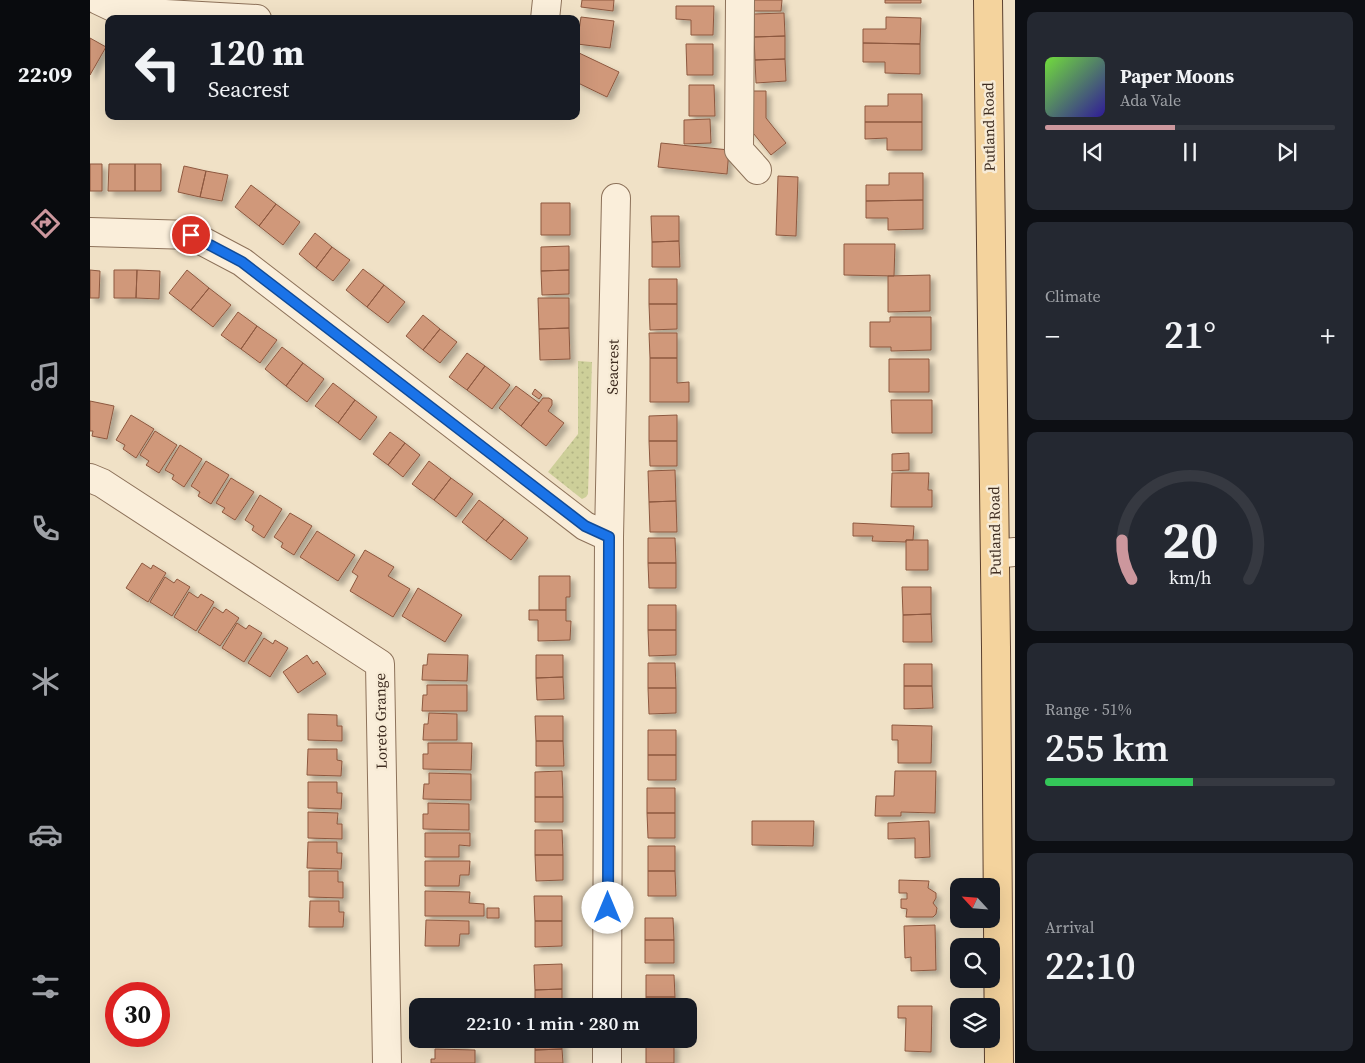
<!DOCTYPE html>
<meta charset="utf-8">
<style>
:root{--surface:#171b24;--page:#242831;--text:#f1f3f6;--muted:#9ea1a6;--line:#363941;--accent:#cc979d}
body{margin:0;font-family:"Source Serif 4",serif;background:var(--page);color:var(--text);height:100vh;display:flex;flex-direction:column;font-size:19px;white-space:nowrap}
*{box-sizing:border-box;margin:0}
p{font-size:16px;color:var(--muted)}
.icon{flex:none;width:28px;height:28px;fill:none;stroke:currentColor;stroke-width:2;stroke-linecap:round;stroke-linejoin:round}
.map{position:relative;flex:1;overflow:hidden}
.drawer{display:flex;flex-direction:column;gap:12px;padding:12px;background:#0d0f14;width:350px}
.drawer>*{flex:none}
.guide{position:absolute;left:15px;top:15px;width:475px;height:105px;border-radius:10px;box-shadow:0 5px 20px #0002;background:#171b24;color:var(--text);overflow:hidden}
.needle{width:32px;rotate:296deg}
.buttons{position:absolute;left:860px;top:878px;display:grid;gap:10px}
.buttons a{display:grid;place-items:center;width:50px;height:50px;border-radius:10px;background:var(--surface);box-shadow:0 5px 20px #0002;font-size:25px}
.speed{position:absolute;left:15px;top:982px;display:flex;gap:10px;font-size:25px;font-weight:700;text-align:center}
.speed>*{display:grid;place-content:center;width:65px;height:65px;border-radius:50%;background:var(--surface);box-shadow:0 5px 20px #0002;line-height:1}
.speed .limit{border:8px solid #d22;background:#fff;color:#111}
.pin{position:absolute;display:grid;place-items:center;width:42px;height:42px;color:#fff;margin:-21px;border:2px solid #fff;border-radius:50%;box-shadow:0 1px 5px #0007}
.me{position:absolute;width:55px;margin:-28px;rotate:0deg;stroke-linejoin:round;filter:drop-shadow(0 0 4px #0008)}
.turn{display:flex;align-items:center;gap:18px;height:105px;padding:0 20px;font-size:22px}
.turn .icon{width:65px;height:65px;stroke-width:2.5}
.turn b{display:block;font-size:35px;line-height:42px}
.big{font-size:38px;font-weight:600;line-height:1.1}
.drawer .tile{flex:1;display:flex;flex-direction:column;justify-content:center;gap:8px;min-width:0;padding:0 18px;border-radius:10px;background:var(--page)}
.drawer .dial{align-items:center;gap:0}
.dial svg{height:130px;overflow:visible;fill:none;stroke:var(--line);stroke-width:7;stroke-linecap:round;text-anchor:middle}
.dial text{fill:var(--text);stroke:none}
.song{display:flex;align-items:center;gap:15px}
.cover{width:60px;height:60px;border-radius:8px;background:linear-gradient(135deg,hsl(100 70% 55%),hsl(250 70% 35%))}
.played{height:5px;border-radius:2px;background:linear-gradient(90deg,var(--accent) 45%,var(--line) 45%)}
.keys{display:flex;justify-content:space-around;direction:ltr}
.heat{display:flex;justify-content:space-between;align-items:center;font-size:28px;direction:ltr}
.charge{height:8px;border-radius:4px;background:linear-gradient(90deg,#34c759 51%,var(--line) 0)}
.trip{position:absolute;left:319px;top:998px;width:288px;height:50px;border-radius:10px;background:var(--surface);box-shadow:0 5px 20px #0002;font-weight:600;line-height:50px;text-align:center}
main{display:flex;flex:1;min-height:0}
.tabs{display:flex;flex-direction:column;width:90px;justify-content:space-around;align-items:center;background:#090b0e;color:var(--muted)}
.tabs .icon{width:35px;height:35px}
.tabs .on{color:var(--accent)}
.tabs b{font-size:22px;color:var(--text)}
.map>svg:first-child{display:block}
.green{fill:url(#green-dots)}
.building{fill:#d0987a;stroke:#8d583f;filter:url(#shadow)}
.lines{fill:none;stroke-linecap:round;stroke-linejoin:round}
.minor-casing{stroke:#8d725a;stroke-width:30}
.major-casing{stroke:#5b402f;stroke-width:30}
.minor{stroke:#faeeda;stroke-width:28}
.major{stroke:#f4d39d;stroke-width:28}
.route-casing{stroke:#114b97;stroke-width:12}
.route{stroke:#1a73e8;stroke-width:9}
.labels{text-anchor:middle;stroke-width:5;stroke-linejoin:round;paint-order:stroke}
.street-label{font-size:15px;fill:#3d2b1f;stroke:#f7ebd6}
</style>
<main>
<nav class="tabs">
<b>22:09</b>
<svg class="icon on" aria-label="directions" viewBox="0 0 24 24"><path d="M12 3l9 9-9 9-9-9zM9 14v-3h6M13 9l2 2-2 2"/></svg>
<svg class="icon" aria-label="music" viewBox="0 0 24 24"><path d="M9 18V5l10-2v13"/><circle cx="6" cy="18" r="3"/><circle cx="16" cy="16" r="3"/></svg>
<svg class="icon" aria-label="phone" viewBox="0 0 24 24"><path d="M5 4h4l2 5-3 2q2 4 5 5l2-3 5 2v4C11 20 4 13 5 4z"/></svg>
<svg class="icon" aria-label="climate" viewBox="0 0 24 24"><path d="M12 3v18M4 7l16 10M4 17L20 7"/></svg>
<svg class="icon" aria-label="car" viewBox="0 0 24 24"><path d="M5 17H2v-5l4-1 3-4h7l3 4 3 1v5h-3M9 17h6M6 11h13"/><circle cx="7" cy="17" r="2"/><circle cx="17" cy="17" r="2"/></svg>
<svg class="icon" aria-label="filters" viewBox="0 0 24 24"><path d="M4 7h16M4 17h16"/><circle cx="9" cy="7" r="2"/><circle cx="15" cy="17" r="2"/></svg>
</nav>
<div class="map">
<svg width="925" height="1063" viewBox="0 0 925 1063">
<defs>
<pattern id="green-dots" width="8" height="8" patternUnits="userSpaceOnUse" patternTransform="scale(1.25)"><rect width="8" height="8" fill="#cdcf99"/><path d="M2 2h.1M6 6h.1" fill="none" stroke="#b1b283" stroke-width="1.8" stroke-linecap="round"/></pattern>
<filter id="shadow"><feDropShadow dx="4.5" dy="4.5" stdDeviation="2.5" flood-color="#0004"/></filter>
</defs>
<rect width="100%" height="100%" fill="#f0e1c6"/>
<path class="green" d="M488,361l14,1 -4,132 -2,3 -4,2 -34,-27 30,-38z"/>
<path class="building" d="M492,0h32l-1,11 -32,-4z
M661,0h31l-1,11h-30z
M795,0h36v3h-36z
M586,6h38l-1,29h-22v-15l-15,-1z
M694,13l1,23 -31,1v-23z
M491,17l33,4 -4,27 -33,-4z
M796,17l35,1 -1,26 -57,-1v-14h23z
M695,36v23l-30,1 -1,-23z
M0,38l16,9 -16,28z
M773,43l57,1v30l-35,-1v-11h-22z
M596,44h27v31h-26z
M487,52l42,20 -12,25 -31,-15z
M695,59l1,22 -30,2 -1,-23z
M599,85h25l1,31h-26z
M656,91h20v27l20,25 -15,12 -26,-32z
M798,94h34v28h-57v-16h23z
M620,119l1,24 -27,1v-24z
M775,122h57v28h-35v-12l-22,1z
M571,143l68,7 -2,24 -69,-7z
M0,164h12v27h-12z
M19,164h26v27h-27z
M45,164h26v27h-26z
M94,166l22,5 -6,26 -22,-5z
M116,171l22,4 -6,26 -22,-4z
M799,173h34v27l-57,1v-16h23z
M688,176l20,1 -2,59 -20,-1z
M161,185l25,19 -17,22 -24,-19z
M833,200v29l-35,1v-12h-22v-17z
M451,203h29v32h-29z
M186,204l24,18 -17,23 -24,-19z
M561,216h28v25l-27,1z
M225,233l17,14 -16,21 -17,-14z
M589,241l1,26h-28v-25z
M754,244h51l-1,32 -50,-1z
M479,246v24l-28,1v-24z
M242,247l18,13 -17,21 -17,-13z
M273,269l21,16 -17,22 -21,-17z
M0,270l10,1 -1,27h-9z
M24,270h23l-1,28h-22z
M47,270l23,1 -1,28 -23,-1z
M97,270l22,18 -18,22 -22,-17z
M479,270v24l-27,1 -1,-24z
M840,275v36l-42,1v-36z
M559,279h28v25h-28z
M294,285l21,17 -17,21 -21,-16z
M119,288l22,17 -18,22 -22,-17z
M448,298h31v30l-30,1z
M559,304h28v25l-27,1z
M148,312l19,14 -16,23 -20,-14z
M333,315l17,14 -17,21 -17,-14z
M800,317h41v33l-40,1v-4h-21v-25h20z
M167,326l20,14 -17,23 -19,-14z
M479,328l1,31 -30,1 -1,-31z
M350,329l17,13 -17,21 -17,-13z
M559,333h28v25h-27z
M192,347l21,16 -17,23 -21,-17z
M377,353l18,13 -18,24 -18,-13z
M560,358h27v25l12,-1v20h-39z
M799,359h40v33h-40z
M213,363l21,16 -17,23 -21,-16z
M395,366l25,19 -18,24 -25,-19z
M243,383l22,17 -17,23 -23,-17z
M426,386l23,17 -18,23 -22,-18z
M445,389l7,6 -3,4 -7,-5z
M453,398h6l3,2v5l-4,6 16,12 -18,23 -25,-20z
M265,400l22,17 -17,23 -22,-17z
M801,400h41v33h-40z
M0,401l24,5 -7,33 -15,-3 1,-5h-3z
M41,415l23,14 -18,29 -13,-9 2,-4 -9,-5z
M587,415v26h-28v-25z
M65,431l22,14 -18,28 -13,-8 3,-4 -9,-6z
M300,432l15,11 -17,22 -15,-11z
M559,441h28v25h-27z
M315,443l15,12 -17,22 -15,-12z
M90,445l22,14 -18,28 -12,-8 2,-4 -9,-5z
M819,453v17l-17,1v-17z
M116,461l23,14 -18,29 -13,-8 2,-4 -9,-6z
M339,461l22,17 -17,22 -22,-16z
M585,470l1,31 -27,1 -1,-31z
M802,473h37l-1,17h4v17h-41z
M141,478l23,14 -19,28 -13,-8 3,-4 -9,-5z
M361,478l22,16 -17,23 -22,-17z
M170,495l22,14 -18,29 -12,-8 2,-4 -9,-6z
M389,500l25,19 -18,22 -24,-19z
M586,501l1,31h-27l-1,-30z
M200,513l22,13 -18,29 -13,-8 2,-4 -9,-6z
M414,519l24,19 -17,22 -25,-19z
M763,523l61,3 -1,14h-7v2l-34,-1 1,-5h-20z
M227,531l38,24 -17,26 -38,-24z
M558,538h27l1,25h-28z
M816,540h22v30h-22z
M275,550l29,17 -6,9 22,13 -17,28 -43,-26 8,-15 -6,-4z
M52,563l9,6 2,-4 13,8 -18,29 -22,-14z
M558,563h28v25h-27z
M449,576h31v21h-4v13h-27z
M75,577l9,6 3,-4 13,8 -18,29 -22,-14z
M812,587h29v27l-28,1z
M328,588l44,27 -17,27 -43,-26z
M99,592l9,6 3,-4 13,8 -18,29 -22,-14z
M558,605h28v25h-28z
M124,607l9,6 3,-4 13,9 -19,28 -22,-14z
M439,610h37v11h5l-1,19 -32,1v-21h-9z
M841,614l1,28h-29v-27z
M147,623l9,6 3,-4 13,8 -18,29 -22,-14z
M558,630h28v25l-27,1z
M174,638l9,6 2,-4 13,8 -18,29 -22,-14z
M338,654l40,1 -1,26 -45,-1 1,-15h4z
M217,655l6,9 4,-3 9,13 -28,19 -15,-21z
M446,655h27v22l-27,1z
M558,663h27l1,25h-28z
M814,664h28v22h-28z
M473,677l1,22 -27,1 -1,-22z
M337,685h40v26h-45l1,-16h4z
M814,686h28l1,22 -29,1z
M558,688h28v25l-27,1z
M339,713l28,1v26h-34l1,-16h4z
M218,714l29,1v11h5v15l-34,-1z
M445,716h28v25h-27z
M802,725l40,1 -1,37h-33v-23h-6z
M558,730h28v25h-28z
M446,741h27l1,25h-28z
M338,743h44l-1,27 -48,-1v-15h5z
M218,749h29v11l5,1 -1,15 -34,-1z
M558,755h28v25h-28z
M472,771l1,26h-28v-25z
M805,771h41l-1,42 -34,-1v4h-26l1,-20h18z
M339,773l42,1v26l-48,-1 1,-15h5z
M218,782h29v11h5l-1,16 -33,-1z
M557,788h28v25h-28z
M445,797h28v25h-28z
M338,803l41,1v26l-46,-1v-15h5z
M218,812l30,1 -1,11h5v15l-34,-1z
M557,813h28v25h-27z
M662,821h62l-1,25 -61,-1z
M839,821l1,36 -15,1v-20l-27,1v-16z
M445,830h27l1,25h-28z
M335,833h45v13l-11,-1v12h-34z
M218,842h29v11h5l-1,16 -34,-1z
M558,846h27v25h-27z
M445,855h28v25l-27,1z
M335,861h45l-1,14h-9l-1,11h-34z
M219,871h29v11h5v16l-34,-1z
M558,871h27l1,25h-28z
M809,880l30,1 -1,7 8,5v5l-3,5 4,5 -1,6 -3,3h-27l1,-8 -6,-1v-9h6v-6h-8z
M335,891l45,1 -1,11 15,1v12h-59z
M444,896h28v25h-27z
M220,901h29v11h5l-1,15h-34z
M397,908h12v10h-12z
M555,918h28l1,22h-29z
M336,920l43,1v13h-9l-1,12h-34z
M445,921h27v25l-27,1z
M845,925l1,45 -25,1v-14l-6,1 -1,-32z
M555,940h29v23h-29z
M472,964v25l-27,1 -1,-25z
M556,975h28l1,22h-29z
M472,989v17h-27v-16z
M556,997h29v9h-29z
M808,1006h34l-1,46 -26,-1 1,-33h-8z
M340,1039h35v5h-35z
M445,1039h27v10l-27,1z
M556,1043h28v20h-28z
M345,1049l40,1v13h-44v-4h4z
M472,1049l1,14h-28v-13z"/>
<g class="lines">
<g class="minor-casing">
<path id="minor" d="M8,0l21,10 10,2 128,7
M650,0l-1,150 18,20
M455,19l2,-19
M0,232l101,3 51,27 343,264 24,11 -2,469
M0,478l12,5 278,181 7,399
M519,537l7,-339
M905,554l20,-2
M517,1063v-24"/>
</g>
<g class="major-casing">
<path id="major" d="M898,0l8,647 3,416"/>
</g>
<use href="#minor" class="minor"/>
<use href="#major" class="major"/>
</g>
<g class="lines">
<g class="route-casing">
<path id="route" d="M101,235l51,27 343,264 24,11 -1,371"/>
</g>
<use href="#route" class="route"/>
</g>
<g class="labels">
<g class="street-label">
<text transform="translate(899 127) rotate(-91)" y="5">Putland Road</text>
<text transform="translate(523 367) rotate(-89)" y="5">Seacrest</text>
<text transform="translate(905 531) rotate(-91)" y="5">Putland Road</text>
<text transform="translate(291 721) rotate(-91)" y="5">Loreto Grange</text>
</g>
</g>
</svg>
<div class="buttons">
<a><svg class="needle" viewBox="-14 -14 28 28"><path d="M0-13l5 13h-10z" fill="#e53935"/><path d="M0 13l5-13h-10z" fill="#9ea1a6"/></svg></a>
<a><svg class="icon" aria-label="search" viewBox="0 0 24 24"><circle cx="10" cy="10" r="6"/><path d="M15 15l6 6"/></svg></a>
<a><svg class="icon" aria-label="layers" viewBox="0 0 24 24"><path d="M12 4l9 5-9 5-9-5zM3 14l9 5 9-5"/></svg></a>
</div>
<div class="speed"><div class="limit">30</div></div>
<div class="pin" style="left:101px;top:235px;background:#d93025"><svg class="icon" aria-label="arrive" viewBox="0 0 24 24"><path d="M6 21V4h12l-3 4 3 4H6"/></svg></div>
<svg class="me" style="left:518px;top:908px" viewBox="-20 -20 40 40"><circle r="19" fill="#fff"/><path d="M0-13L10 11 0 6-10 11z" fill="#1a73e8"/></svg>
<div class="trip">22:10 · 1 min · 280 m</div>
<div class="guide">
<div class="turn"><svg class="icon" aria-label="left" viewBox="0 0 24 24"><path d="M17 20v-9H6M10 6l-5 5 5 5"/></svg><div><b>120 m</b>Seacrest</div></div>
</div>
</div>
<section class="drawer">
<div class="tile">
<div class="song"><i class="cover"></i><div><b>Paper Moons</b><p>Ada Vale</p></div></div>
<div class="played"></div>
<div class="keys"><svg class="icon" aria-label="previous" viewBox="0 0 24 24"><path d="M18 5L8 12l10 7zM5 5v14"/></svg><svg class="icon" aria-label="pause" viewBox="0 0 24 24"><path d="M8 5v14M16 5v14"/></svg><svg class="icon" aria-label="next" viewBox="0 0 24 24"><path d="M6 5l10 7-10 7zM19 5v14"/></svg></div>
</div>
<div class="tile"><p>Climate</p>
<div class="heat"><a>−</a><b class="big">21°</b><a>+</a></div>
</div>
<div class="tile dial"><svg viewBox="0 0 100 80">
<path d="M14 69A42 42 0 1 1 86 69"/>
<path d="M14 69A42 42 0 0 1 8 45" stroke="#cc979d"/>
<text x="50" y="56" font-size="32" font-weight="700">20</text>
<text x="50" y="72" font-size="11">km/h</text>
</svg></div>
<div class="tile"><p>Range · 51%</p><b class="big">255 km</b><div class="charge"></div></div>
<div class="tile"><p>Arrival</p><b class="big">22:10</b></div>
</section>
</main>
